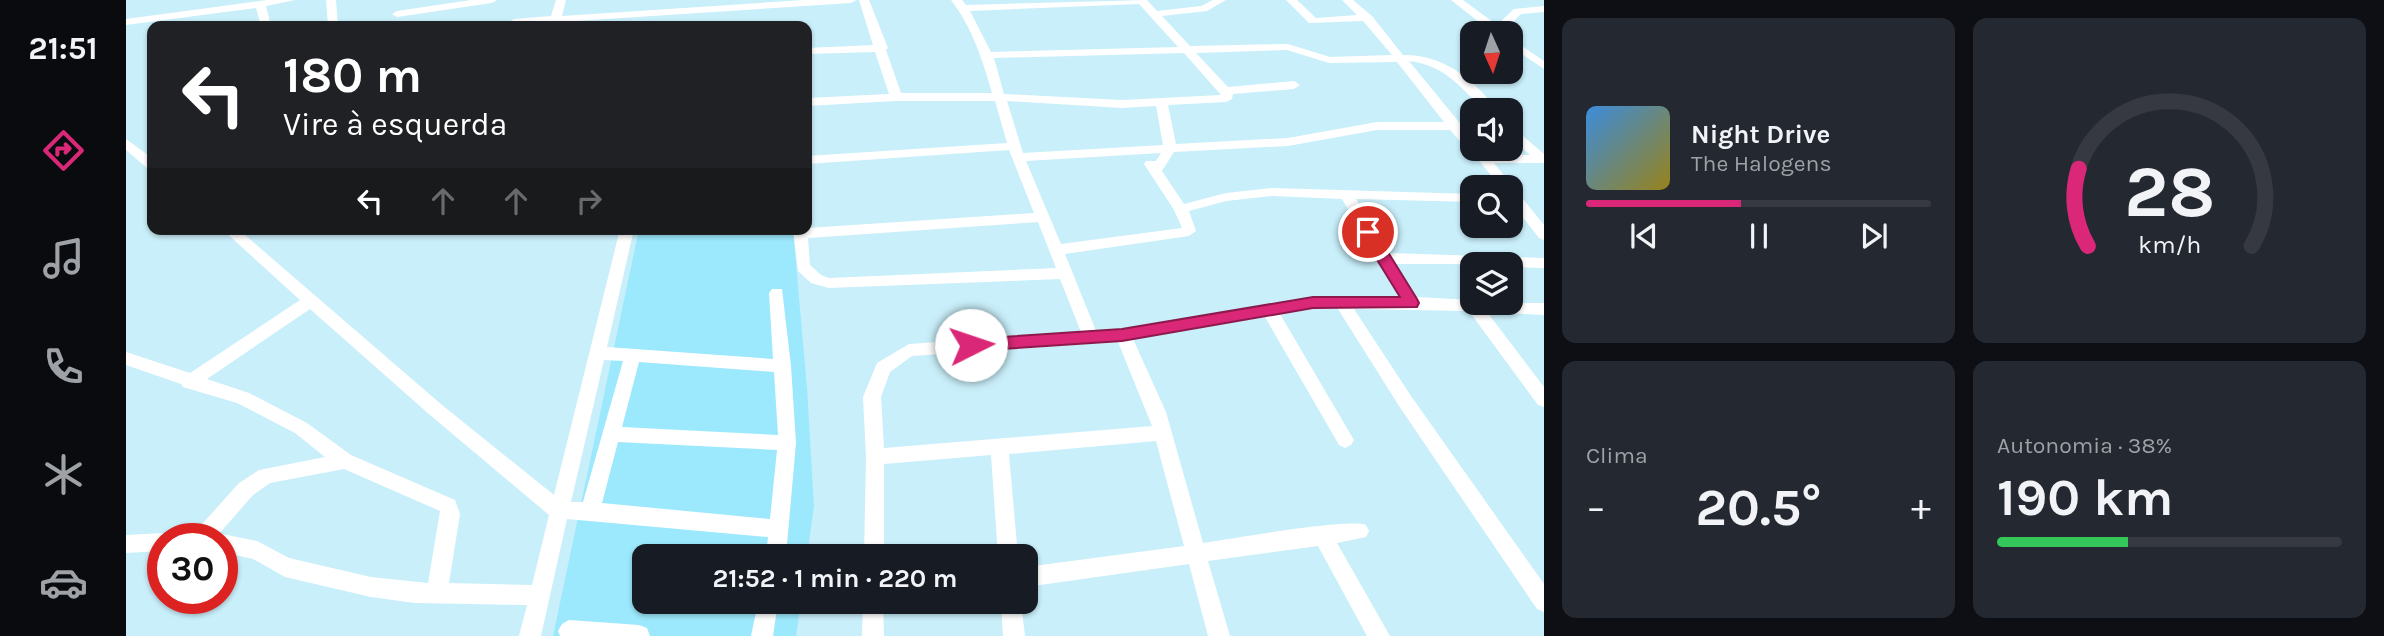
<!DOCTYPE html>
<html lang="pt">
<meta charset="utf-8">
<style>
:root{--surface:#171b24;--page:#242831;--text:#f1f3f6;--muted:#9ea1a6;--line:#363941;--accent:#db2777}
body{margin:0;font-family:Karla,sans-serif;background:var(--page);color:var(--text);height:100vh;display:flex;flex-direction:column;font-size:26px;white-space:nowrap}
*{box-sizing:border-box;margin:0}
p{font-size:23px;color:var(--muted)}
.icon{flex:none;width:38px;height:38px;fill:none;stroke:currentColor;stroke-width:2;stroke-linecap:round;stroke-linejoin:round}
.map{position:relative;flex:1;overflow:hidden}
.panel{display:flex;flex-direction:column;gap:18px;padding:18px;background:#0d0f14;width:840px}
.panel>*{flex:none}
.guide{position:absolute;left:21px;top:21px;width:665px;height:214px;border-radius:14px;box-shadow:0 2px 5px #0004;background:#202124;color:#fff;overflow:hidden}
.needle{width:46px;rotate:177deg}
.buttons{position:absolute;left:1334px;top:21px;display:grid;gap:14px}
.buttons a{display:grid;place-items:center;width:63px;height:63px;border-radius:14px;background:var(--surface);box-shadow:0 2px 5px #0004;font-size:35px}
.speed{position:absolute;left:21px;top:523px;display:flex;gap:14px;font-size:35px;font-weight:700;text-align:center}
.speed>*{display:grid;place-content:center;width:91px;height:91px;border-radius:50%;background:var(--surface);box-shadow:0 2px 5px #0004;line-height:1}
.speed .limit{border:10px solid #d22;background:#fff;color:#111}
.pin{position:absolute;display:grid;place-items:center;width:60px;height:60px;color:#fff;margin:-30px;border:4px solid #fff;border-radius:50%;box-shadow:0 2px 7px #0007}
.me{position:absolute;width:77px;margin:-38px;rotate:86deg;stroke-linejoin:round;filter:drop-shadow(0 0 5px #0008)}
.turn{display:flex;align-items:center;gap:24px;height:147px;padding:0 21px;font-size:32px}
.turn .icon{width:91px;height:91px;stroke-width:2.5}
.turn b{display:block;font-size:49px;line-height:60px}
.lanes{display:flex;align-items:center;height:66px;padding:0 21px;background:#0003;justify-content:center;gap:35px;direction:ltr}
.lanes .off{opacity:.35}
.big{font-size:52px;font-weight:700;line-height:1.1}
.panel .card{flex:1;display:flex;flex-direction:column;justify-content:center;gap:10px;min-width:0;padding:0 24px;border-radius:14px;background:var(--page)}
.panel .dial{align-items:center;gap:0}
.dial svg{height:182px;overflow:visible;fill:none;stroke:var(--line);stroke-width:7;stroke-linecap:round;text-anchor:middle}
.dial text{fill:var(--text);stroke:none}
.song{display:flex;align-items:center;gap:21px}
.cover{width:84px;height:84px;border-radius:10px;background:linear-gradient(135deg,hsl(210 70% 55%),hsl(50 70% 35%))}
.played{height:7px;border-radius:4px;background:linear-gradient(90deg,var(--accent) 45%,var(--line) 45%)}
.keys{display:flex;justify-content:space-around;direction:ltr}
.heat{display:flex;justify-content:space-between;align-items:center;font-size:38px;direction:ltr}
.charge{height:10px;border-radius:5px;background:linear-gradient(90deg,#34c759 38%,var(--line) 0)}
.panel .tiles{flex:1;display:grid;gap:18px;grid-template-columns:repeat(2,1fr)}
.trip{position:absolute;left:506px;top:544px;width:406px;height:70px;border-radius:14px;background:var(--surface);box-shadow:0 2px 5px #0004;font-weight:700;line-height:70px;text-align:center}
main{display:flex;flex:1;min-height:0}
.tabs{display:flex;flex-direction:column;width:126px;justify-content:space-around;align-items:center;background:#090b0e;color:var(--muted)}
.tabs .icon{width:49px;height:49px}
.tabs .active{color:var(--accent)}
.tabs b{font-size:32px;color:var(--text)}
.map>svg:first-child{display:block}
.built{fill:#9ce9fd}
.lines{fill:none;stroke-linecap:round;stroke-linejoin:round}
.street{fill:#fff;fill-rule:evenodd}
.route{fill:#db2777;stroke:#8e194d;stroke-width:2}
</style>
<main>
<nav class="tabs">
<b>21:51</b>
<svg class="icon active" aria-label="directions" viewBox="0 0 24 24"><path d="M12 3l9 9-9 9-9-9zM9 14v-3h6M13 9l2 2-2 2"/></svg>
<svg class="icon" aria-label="music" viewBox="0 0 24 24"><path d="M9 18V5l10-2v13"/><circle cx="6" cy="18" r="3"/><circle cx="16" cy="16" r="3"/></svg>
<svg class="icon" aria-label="phone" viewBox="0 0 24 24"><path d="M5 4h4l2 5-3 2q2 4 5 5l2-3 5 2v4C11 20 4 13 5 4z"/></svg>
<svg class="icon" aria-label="climate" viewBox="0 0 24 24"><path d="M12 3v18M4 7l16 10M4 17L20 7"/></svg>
<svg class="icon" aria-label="car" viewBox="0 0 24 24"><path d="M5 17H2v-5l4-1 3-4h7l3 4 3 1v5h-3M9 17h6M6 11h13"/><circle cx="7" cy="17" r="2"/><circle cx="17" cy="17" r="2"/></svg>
</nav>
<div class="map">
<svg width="1418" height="636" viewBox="0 0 1418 636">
<rect width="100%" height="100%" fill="#c9effa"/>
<path class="built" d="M513,229h154l14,159 7,118 -7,50h-163v46h157l-5,34h-243z"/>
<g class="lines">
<path class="street" d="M141,0h28l-29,6 5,20h-10l-5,-18 -130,17v-6z
M200,0h10l2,26h-10z
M345,0h26l-5,3 -95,14 -5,-3 5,-3z
M430,0h10l-4,16 242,-16h52l-5,3 -337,22 -5,-3 5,-3 37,-3z
M733,0h10l19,48 -2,2 15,43h91c-9,-32 -20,-66 -41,-93h11l4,5 181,-5 10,11 44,-5 12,-6h13l-19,11 -45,5 28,30 98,-2 42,13 62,-2 -29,-34 -54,2 -23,-23h11l19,18 41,-3 -15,-15h11l19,16 31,39c40,-1 72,25 94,55h-13c-25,-24 -38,-44 -75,-49l63,77v11h5h-10l-17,-19h-73l-89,16 -114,6 -12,19 22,33 42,-11 47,-5 199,6v8l-116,-3 33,54 155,5v10l-34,-1v-3h-115l21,33 56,3v3h72v12l-57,-3 57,75v20l-6,-2 -69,-94 -115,-2 57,87 133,188v28l-7,-3 -138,-203 -61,-97h-25l-33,5 71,121 3,5 -3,5 -6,3 -6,-3 -74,-128 -132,22 33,73 37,131c27,-4 146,-25 163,-18l3,6 -3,6 -29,6 53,93h-23l-49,-90 -110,15 22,75h-22l-19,-72 -163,23v-20l158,-21 -28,-105 -147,13 9,102h-20l-7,-101 -107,9v92h-20l2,-99 -3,-60 14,-34 32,-19 172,-12 -21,-53 -231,9 -18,-5 -13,-12 -5,-42 241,-16 -25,-63 -202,14v-8l200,-13 -12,-42h-99l-89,5v-8l82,-4 -14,-42 -68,2v-6l66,-3zM1013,4l39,43 -187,5 -21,-41zM1161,50l42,13 68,-1 47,60h-67l-89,16 -112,6 -8,-39 58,-3 6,-3 1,-5 61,-5 6,-4 -6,-4 -66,6 -32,-34zM1058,53l37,42 -99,5 -118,-6 -10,-36zM881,101l115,7 34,-2 7,39 -140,8zM1035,153l-5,8h-10l-2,3 30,46 8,18 -121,16 -35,-83zM1147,196l69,3 58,98h-87l-190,32 -27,2 -31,-77 124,-18 7,-5 -7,-20 37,-10zM912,222l18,46 -227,10 -8,-3 -11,-10 -2,-27zM992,342l34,84 -268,22 -3,-51 9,-25 22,-16z
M1325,0h12l34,25 17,-16 30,-3v6l-23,2 -17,17 1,2h-12z
M1384,38l34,23v8l-34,-23z
M1384,125l34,29v9h-50l50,62v15l-5,-2 -29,-37v-14h-10l-26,-33 6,-4 8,5h42l-20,-19z
M0,139l26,19v11l-5,-1 -21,-18z
M96,229h16l204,176 112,90 66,-266h14l-27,118 166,12 -4,-66 3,-4h10l9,77 5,77 -10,113h-20l2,-19 -201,-18 -26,117h-22l8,-31 -112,-2 -44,-6 -86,-20 -32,-18 -31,-7v-13h-30l3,-7 44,-49 20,-13 66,-13 -30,-24 -58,-30 -54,-16 -2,-3 -55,-19v-13l64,21 110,-73zM184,309l120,106 119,100 -17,70 -83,-2 11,-69 -5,-14 -104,-45 -44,-32 -58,-30 -42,-14zM478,360l19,1 -40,141h-12zM513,362l135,10 4,63 -156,-8zM492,442l159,8 -7,69 -168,-16zM218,469l96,42 -12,72 -57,-6 -82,-19 -32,-17 -35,-7 -4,1 35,-40 17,-12z
M37,533l9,6h-9v12l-37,2v-18z
M632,602h20l-5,34h-22z
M737,602h20l1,34h-22z
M875,602h20l4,34h-22z
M443,620l70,5 8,3 3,8h-90l-2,-5 4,-7z"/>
</g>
<path class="route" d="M1242,227l5,1 44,71 2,4 -2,4 -104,1 -191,33 -151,10 -8,-6 8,-6 151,-10 191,-32h87l-40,-65z"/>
</svg>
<div class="buttons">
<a><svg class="needle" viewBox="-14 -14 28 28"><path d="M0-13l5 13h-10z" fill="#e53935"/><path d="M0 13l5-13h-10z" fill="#9ea1a6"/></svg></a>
<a><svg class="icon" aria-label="sound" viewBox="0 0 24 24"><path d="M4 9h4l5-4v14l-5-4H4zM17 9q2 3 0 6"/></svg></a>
<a><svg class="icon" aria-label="search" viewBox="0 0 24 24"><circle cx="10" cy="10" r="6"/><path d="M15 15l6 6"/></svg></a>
<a><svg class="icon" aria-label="layers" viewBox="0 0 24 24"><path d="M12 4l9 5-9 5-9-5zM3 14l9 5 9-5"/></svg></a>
</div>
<div class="speed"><div class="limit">30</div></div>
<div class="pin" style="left:1242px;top:232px;background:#d93025"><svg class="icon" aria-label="arrive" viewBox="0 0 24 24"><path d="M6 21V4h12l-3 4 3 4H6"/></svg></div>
<svg class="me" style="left:845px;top:345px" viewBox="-20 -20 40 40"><circle r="19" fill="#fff"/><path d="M0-13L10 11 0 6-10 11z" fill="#db2777"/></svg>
<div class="trip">21:52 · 1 min · 220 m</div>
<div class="guide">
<div class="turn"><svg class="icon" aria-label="left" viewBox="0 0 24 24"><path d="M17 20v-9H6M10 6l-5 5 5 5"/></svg><div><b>180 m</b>Vire à esquerda</div></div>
<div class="lanes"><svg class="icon" aria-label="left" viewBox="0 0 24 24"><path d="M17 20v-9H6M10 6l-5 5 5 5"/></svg><svg class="icon off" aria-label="ahead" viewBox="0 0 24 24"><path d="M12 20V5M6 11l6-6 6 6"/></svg><svg class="icon off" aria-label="ahead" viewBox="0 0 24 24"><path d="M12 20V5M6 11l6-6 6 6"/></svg><svg class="icon off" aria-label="right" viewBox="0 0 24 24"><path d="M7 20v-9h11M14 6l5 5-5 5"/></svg></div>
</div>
</div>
<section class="panel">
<div class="tiles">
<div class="card">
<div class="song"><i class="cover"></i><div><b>Night Drive</b><p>The Halogens</p></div></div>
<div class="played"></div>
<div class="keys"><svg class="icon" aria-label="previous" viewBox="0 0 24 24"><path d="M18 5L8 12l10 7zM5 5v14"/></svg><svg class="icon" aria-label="pause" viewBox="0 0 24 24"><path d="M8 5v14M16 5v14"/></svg><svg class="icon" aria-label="next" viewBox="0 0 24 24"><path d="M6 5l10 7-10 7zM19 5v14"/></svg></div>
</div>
<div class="card dial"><svg viewBox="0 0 100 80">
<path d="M14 69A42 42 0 1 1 86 69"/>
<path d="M14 69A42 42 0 0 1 10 35" stroke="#db2777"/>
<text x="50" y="56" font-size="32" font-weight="700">28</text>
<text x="50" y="72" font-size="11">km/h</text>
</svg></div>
<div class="card"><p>Clima</p>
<div class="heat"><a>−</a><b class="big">20.5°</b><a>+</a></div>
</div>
<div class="card"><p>Autonomia · 38%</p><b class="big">190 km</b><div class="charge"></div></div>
</div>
</section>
</main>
